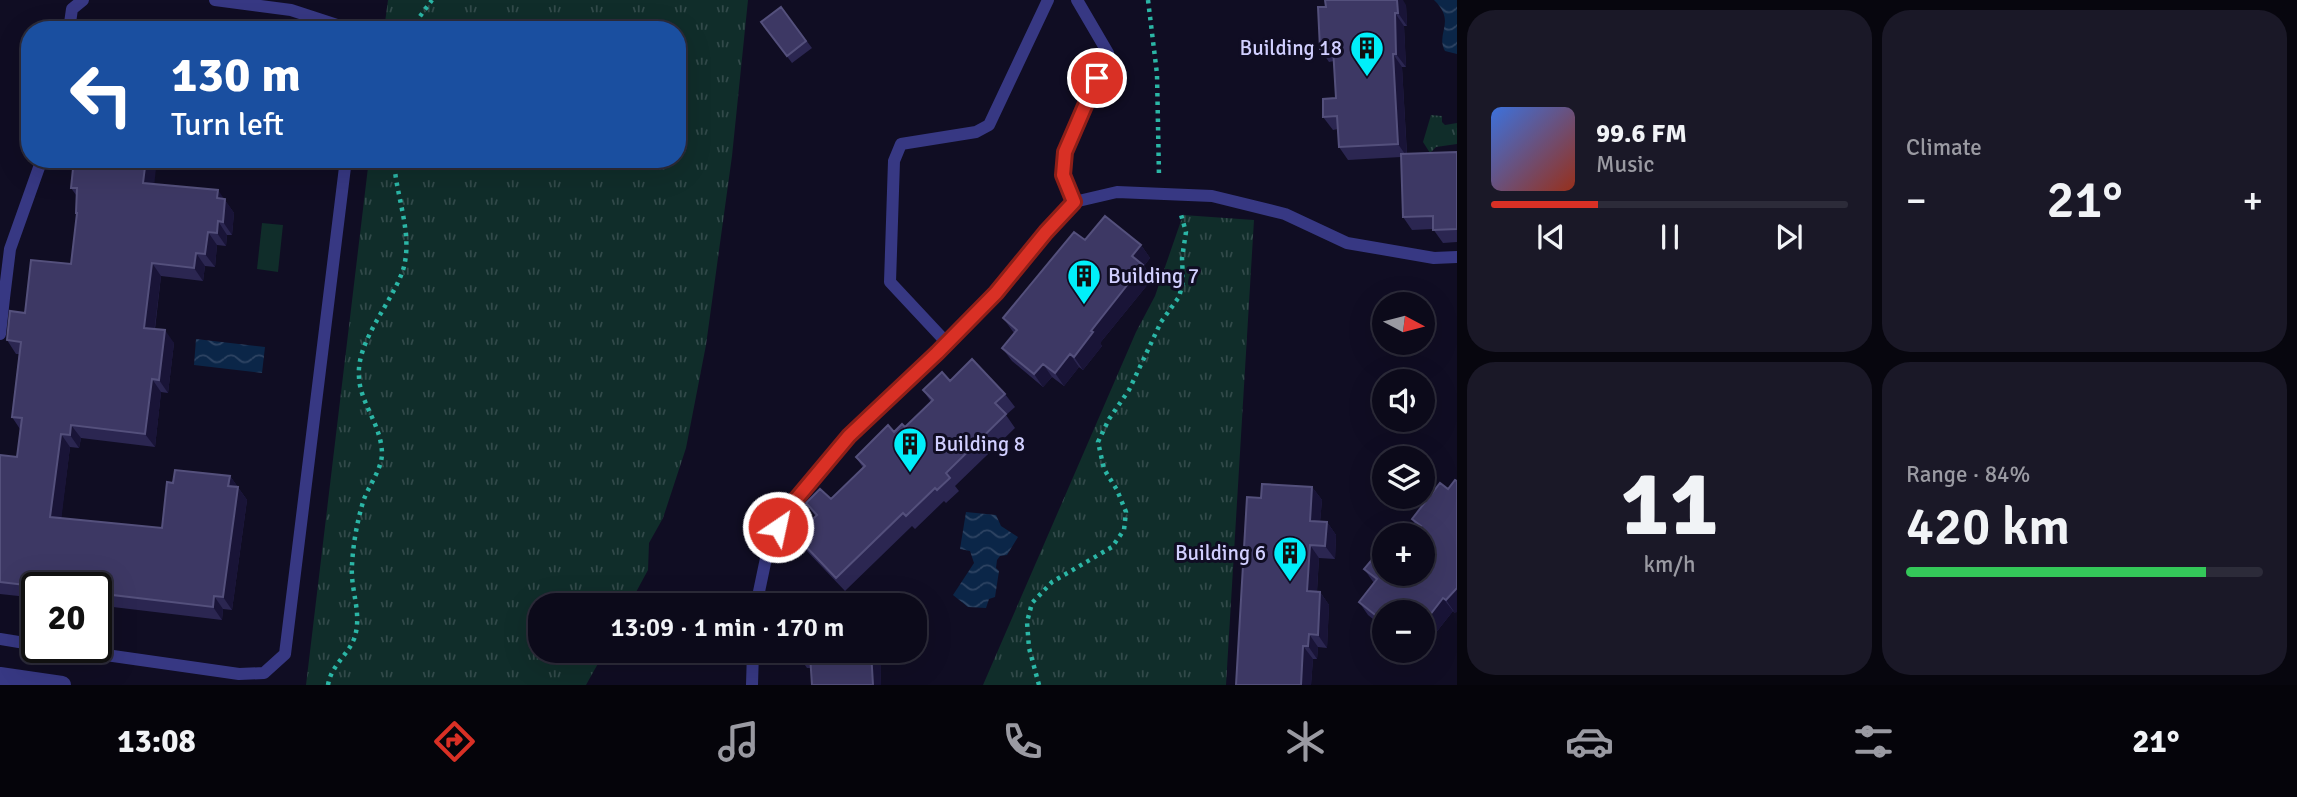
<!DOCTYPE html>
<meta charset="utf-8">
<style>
:root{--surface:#0c0a1a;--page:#1a1827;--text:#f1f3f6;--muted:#9a9aa2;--line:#2c2b39;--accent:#d93025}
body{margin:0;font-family:Signika,sans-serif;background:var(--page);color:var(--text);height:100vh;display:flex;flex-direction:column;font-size:26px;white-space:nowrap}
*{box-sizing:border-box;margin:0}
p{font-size:23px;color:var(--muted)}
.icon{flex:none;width:38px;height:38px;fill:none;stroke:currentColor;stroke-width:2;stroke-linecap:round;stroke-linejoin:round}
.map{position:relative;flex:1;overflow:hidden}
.drawer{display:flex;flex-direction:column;gap:10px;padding:10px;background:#07060e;width:840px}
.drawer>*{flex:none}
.hud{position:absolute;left:21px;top:21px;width:665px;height:147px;border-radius:28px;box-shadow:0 7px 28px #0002,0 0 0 2px var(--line);background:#1a4fa0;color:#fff;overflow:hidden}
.needle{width:46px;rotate:97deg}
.buttons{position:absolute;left:1372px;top:292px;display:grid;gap:14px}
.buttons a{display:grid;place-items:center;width:63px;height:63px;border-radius:50%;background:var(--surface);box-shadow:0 7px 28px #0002,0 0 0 2px var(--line);font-size:35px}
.speed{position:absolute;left:21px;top:572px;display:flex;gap:14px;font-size:35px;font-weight:700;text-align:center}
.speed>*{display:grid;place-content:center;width:91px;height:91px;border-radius:50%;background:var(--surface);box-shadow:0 7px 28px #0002,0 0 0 2px var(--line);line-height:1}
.speed .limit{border:4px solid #111;border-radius:10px;background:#fff;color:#111}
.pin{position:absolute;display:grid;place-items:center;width:60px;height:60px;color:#fff;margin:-30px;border:4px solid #fff;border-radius:50%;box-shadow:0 2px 7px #0007}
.me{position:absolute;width:77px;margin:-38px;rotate:34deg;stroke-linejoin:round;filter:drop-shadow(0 0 5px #0008)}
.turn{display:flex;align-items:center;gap:24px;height:147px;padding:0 35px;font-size:32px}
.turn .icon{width:91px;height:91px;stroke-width:2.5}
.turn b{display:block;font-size:49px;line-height:60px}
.big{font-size:52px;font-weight:600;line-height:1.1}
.drawer .widget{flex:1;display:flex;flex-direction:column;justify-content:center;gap:10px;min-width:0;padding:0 24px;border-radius:28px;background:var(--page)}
.drawer .dial{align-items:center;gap:0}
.dial b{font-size:91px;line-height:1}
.song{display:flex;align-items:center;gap:21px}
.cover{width:84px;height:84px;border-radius:10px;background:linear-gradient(135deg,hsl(220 70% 55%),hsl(10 70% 35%))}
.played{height:7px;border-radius:4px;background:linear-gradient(90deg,var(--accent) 30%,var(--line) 30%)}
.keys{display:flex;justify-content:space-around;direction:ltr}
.heat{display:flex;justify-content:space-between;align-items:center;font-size:38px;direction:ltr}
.charge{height:10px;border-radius:5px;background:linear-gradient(90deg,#34c759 84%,var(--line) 0)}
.drawer .tiles{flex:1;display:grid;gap:10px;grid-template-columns:repeat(2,1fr)}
.trip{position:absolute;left:528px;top:593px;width:399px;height:70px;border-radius:28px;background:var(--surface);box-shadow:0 7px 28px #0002,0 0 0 2px var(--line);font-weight:600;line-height:70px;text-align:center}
.tab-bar{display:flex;height:112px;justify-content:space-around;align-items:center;background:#05040a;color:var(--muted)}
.tab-bar .icon{width:49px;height:49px}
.tab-bar .active{color:var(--accent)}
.tab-bar b{font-size:32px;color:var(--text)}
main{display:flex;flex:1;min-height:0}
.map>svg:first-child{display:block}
.grass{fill:url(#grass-tufts)}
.pitch{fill:#102d2a}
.water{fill:url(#water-waves)}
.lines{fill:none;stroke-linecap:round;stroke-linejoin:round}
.path{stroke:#2bb6a6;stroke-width:4.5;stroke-dasharray:3.5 5;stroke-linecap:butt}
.service{stroke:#373883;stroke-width:12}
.minor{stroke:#373883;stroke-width:18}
.wall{fill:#2b2651}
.shaded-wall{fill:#191437}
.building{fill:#3d3864;stroke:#54507c;stroke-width:2}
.route-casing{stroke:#8d1f18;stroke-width:18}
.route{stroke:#d93025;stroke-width:12}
.labels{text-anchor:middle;stroke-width:6;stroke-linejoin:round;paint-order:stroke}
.poi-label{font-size:21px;fill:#d1cfff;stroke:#100d23;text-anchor:end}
</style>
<main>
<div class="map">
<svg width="1457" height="685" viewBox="0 0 1457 685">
<defs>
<pattern id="grass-tufts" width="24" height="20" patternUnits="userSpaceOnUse" patternTransform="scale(1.75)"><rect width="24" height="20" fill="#102d2a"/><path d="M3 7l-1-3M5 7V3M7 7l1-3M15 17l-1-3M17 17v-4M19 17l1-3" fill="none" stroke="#324a4a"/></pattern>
<pattern id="water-waves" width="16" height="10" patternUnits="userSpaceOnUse" patternTransform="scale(1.75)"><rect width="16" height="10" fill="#0b2648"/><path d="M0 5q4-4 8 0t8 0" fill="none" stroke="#2e4463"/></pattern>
</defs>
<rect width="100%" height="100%" fill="#100d23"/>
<path class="grass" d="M388,0h360l-16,156 -26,189 -20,103 -23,70 -14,25 -1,27 -19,35 -88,1v45h64l-19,34h-280l63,-526h308v-129h-293z
M1431,115l11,1v6l3,3 12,-2v21l-21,3 -6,6 -7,-11z
M1183,215l71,5 -28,465h-243l153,-353 19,-36z"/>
<path class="pitch" d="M262,223l21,2 -5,47 -21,-3z"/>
<path class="water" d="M1434,0h23v54l-12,-3c-10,-18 12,-29 -11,-51z
M196,339l69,8 -3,26 -68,-8z
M966,512l30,3 5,11 17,11 -11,18 -7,1 -3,4 -1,8 3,3 -4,26 -6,2 -3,9 -18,-1 -15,-12 21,-32 -4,-12 -10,-2z"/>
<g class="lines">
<path class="path" d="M1148,0l9,74 2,103
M410,30l22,-30
M328,685c3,-19 19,-29 26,-46 9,-25 -4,-49 -2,-74 1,-20 5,-43 11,-63 5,-16 19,-32 19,-49 -1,-29 -22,-50 -23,-76 -3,-36 33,-74 44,-107 11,-36 -8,-75 -9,-111
M1039,685l-10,-37 -2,-26 5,-19 20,-21 60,-35 12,-17 2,-18 -9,-22 -13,-21 -6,-27 11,-23 20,-29 32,-68 18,-25 4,-15 -1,-24 4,-26 -6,-21"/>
<path class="service" d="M215,0l76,10 49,16 2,4
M69,30l3,-21 11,-9
M1074,202l-11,-27 2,-23 43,-99 -31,-53
M0,297l4,1 6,-49 32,-90
M0,334l4,-36
M947,343l-57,-61 4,-121 7,-17 75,-12 13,-7 59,-125
M756,606l13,-62 18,-33 62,-75 89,-83 58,-60 78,-91 43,-10 95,4 73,18 62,29 87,15 23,-1
M0,639l37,6
M57,648l182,26 25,-1 21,-19 61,-495
M752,685l1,-34"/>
<path class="minor" d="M0,676l62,9"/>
</g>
<path class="wall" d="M1406,5l1,21h-3l2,41h-4l5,87 50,-2v90l-14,1 -10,-14 -21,1 -9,-13 -2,-60 -53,3 -9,-13 -1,-18 -5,1 -10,-13 13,-19 -2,-37 -5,1 -9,-13 6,-42z
M781,7l31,41 -20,15 -31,-41z
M154,184l70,15 10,14 -2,22h-5l-1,11 -9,-1 -2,22 -10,-1 -2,15 -42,-5 -6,53 19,14 -6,50 -7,-1 -6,55 -74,-9 -2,10 -9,-1 -9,71 101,10 11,-45 57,-7 17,24 -15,110 -9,-1 -1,11 -126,-15v-17h-59v10l-37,-4v-139l17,2 3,-28 -8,-12 7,-63h-3l-9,-14 18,-27 46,-49 6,-49 -1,-2v-18l-5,-7z
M1085,240l56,5 9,13 -6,8 9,12 -53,65 2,3 -19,24 -4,-3 -15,19 -12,-9 -9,10 -31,-26 -10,-13 12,-15 -11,-15z
M950,381l55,13 10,13 -9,8 9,13 -60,58 4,5 -13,12 -2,-2 -29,28 -3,-3 -67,65 -40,-42 -9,-13 20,-19 -10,-14 25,-4 32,-31 -7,-11 38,-25 11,-5 26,-25 -8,-12z
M1440,483l15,130 -2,-2 -26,33 -4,-3v-29h-39v16l-16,-13 -9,-13 15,-19 -10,-14 20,5 34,-45 -6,-10z
M1312,487l10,13 -2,22h7l9,13 -1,24 -16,-1 -2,34h3l9,13 -2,43 -9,-1 -1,12h-4l-2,26h-75l25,-187z
M798,651h82l1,34 -70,-17h-4l-9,-13z"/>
<path class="shaded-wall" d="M1396,0h7l3,5 1,21 -9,-13z
M1395,13l9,13 2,41 -10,-13z
M1393,54l9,13 5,90 -9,-13z
M146,159h11l-4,37 -10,-13z
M218,190l16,23 -2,22 -9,-13 -6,-24z
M218,221l9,14 -1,11 -9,-13z
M208,232l9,13 -2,22 -10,-13z
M1141,245l9,13 -6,8 9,12 -53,65 2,3 -19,24 -9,-13 17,-26 41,-75z
M196,253l9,13 -2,15 -9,-13z
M152,263l9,13 -8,65 -9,-13z
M165,330l9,13 -6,50 -9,-13z
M1070,354l9,13 -15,19 -9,-13z
M1043,364l9,13 -9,10 -9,-13z
M152,379l9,13 -6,55 -10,-13z
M71,425l10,13 -2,10 -9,-13z
M61,434l9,13 -10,83 -10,-13z
M230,476l17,24 -15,110 -9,-13z
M1312,487l10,13 -3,34 -9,-13z
M1327,522l9,13 -1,24 -10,-13z
M1310,545l9,13 -3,47 -9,-14z
M1457,588v24l-2,1 -9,-13z
M1320,592l9,13 -2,43 -9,-13z
M214,596l9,13 -1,11 -9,-13z
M853,597l6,9h-6z
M1443,598l10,13 -26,33 -4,-6v-14z
M1309,634l9,13 -1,12 -9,-13z
M1303,646l10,13 -2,26h-10z
M871,651h9l1,34h-8z"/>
<path class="building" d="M1325,0h72l1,13h-3l1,41h-3l5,90 -59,3 -2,-31 -14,1v-18l13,-1 -3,-50 -13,1 -2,-42h8z
M781,7l25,34 -19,15 -26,-34z
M1457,152v77l-24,1v-14l-30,1 -2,-63z
M74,159h72l-3,24 75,7 -1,8 8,1 -2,23 -5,-1 -1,12 -9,-1 -3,22 -9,-1 -2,15 -42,-5 -8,65 21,2 -6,50 -7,-1 -7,55 -74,-9 -1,10 -9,-1 -11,83 112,11 5,-46 6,1 2,-13 55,6 -2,10 10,1 -15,110 -9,-1 -1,11 -117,-14v-5h-45l-51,-6v-127l17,2 5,-39 -10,-1 9,-75 -14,-2 3,-29 15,2 6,-53 40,4 6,-51h-1l1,-25h-6z
M1105,216l36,29 -9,11 11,9 -52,66 2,1 -19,25 -4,-3 -15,19 -12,-9 -9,10 -32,-26 15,-18 -14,-12 71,-86 11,8z
M972,359l33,35 -10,9 11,11 -60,59 4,5 -13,12 -2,-2 -29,28 -3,-3 -67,65 -40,-42 21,-21 -11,-12 14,-14 11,10 34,-33 -9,-9 32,-32 6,7 8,-8 3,3 28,-27 -10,-10 19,-18 8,9z
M1455,480l2,1v107l-11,12 -3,-2 -20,26v-12h-39v10l-25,-20 18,-23 -13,-10 16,-19 4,3v21h39v-38h-10l8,-10 -9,-7 28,-36 8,6z
M1262,484l50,3 -2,34 17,1 -2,24 -15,-1 -3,46 13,1 -2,43 -9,-1 -1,12h-5l-2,39h-65l11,-188 14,1z
M853,597v9h-46v-6z
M798,651h73l2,34h-61l-2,-30h-12z"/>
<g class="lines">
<g class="route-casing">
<path id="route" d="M778,527l9,-17 62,-74 88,-83 59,-60 50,-61 28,-30 -11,-27 2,-23 32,-74"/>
</g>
<use href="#route" class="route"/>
</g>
<defs>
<g id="building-pin" transform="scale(1.75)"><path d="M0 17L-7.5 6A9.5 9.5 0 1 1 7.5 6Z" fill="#00effa" stroke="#100d23"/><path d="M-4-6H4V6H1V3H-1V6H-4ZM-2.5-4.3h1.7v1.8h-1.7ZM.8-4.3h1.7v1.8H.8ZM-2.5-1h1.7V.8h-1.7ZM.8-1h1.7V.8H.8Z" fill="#111"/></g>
</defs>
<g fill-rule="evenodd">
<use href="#building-pin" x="1367" y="48"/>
<use href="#building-pin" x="1084" y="276"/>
<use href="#building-pin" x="910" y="444"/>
<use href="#building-pin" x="1290" y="553"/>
</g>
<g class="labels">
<g class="poi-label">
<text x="1342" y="55">Building 18</text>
<text x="1108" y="283" text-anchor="start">Building 7</text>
<text x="934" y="451" text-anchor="start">Building 8</text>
<text x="1266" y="560">Building 6</text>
</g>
</g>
</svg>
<div class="buttons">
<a><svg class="needle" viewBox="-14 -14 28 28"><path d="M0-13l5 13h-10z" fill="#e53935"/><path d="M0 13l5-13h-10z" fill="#9a9aa2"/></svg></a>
<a><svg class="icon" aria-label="sound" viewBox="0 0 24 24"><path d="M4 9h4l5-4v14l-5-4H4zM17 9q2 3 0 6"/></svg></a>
<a><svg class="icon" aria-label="layers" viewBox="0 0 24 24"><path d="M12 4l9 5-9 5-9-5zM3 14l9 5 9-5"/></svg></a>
<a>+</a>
<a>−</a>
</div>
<div class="speed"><div class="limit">20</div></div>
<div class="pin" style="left:1097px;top:78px;background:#d93025"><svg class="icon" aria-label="arrive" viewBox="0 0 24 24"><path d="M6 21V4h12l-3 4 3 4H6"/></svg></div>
<svg class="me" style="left:778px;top:527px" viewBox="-20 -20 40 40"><circle r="17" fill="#d93025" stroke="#fff" stroke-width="3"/><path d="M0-11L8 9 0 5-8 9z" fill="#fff"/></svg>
<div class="trip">13:09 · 1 min · 170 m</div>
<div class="hud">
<div class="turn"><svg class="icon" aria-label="left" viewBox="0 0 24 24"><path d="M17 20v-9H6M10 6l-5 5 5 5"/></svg><div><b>130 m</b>Turn left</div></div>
</div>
</div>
<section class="drawer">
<div class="tiles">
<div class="widget">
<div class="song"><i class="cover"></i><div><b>99.6 FM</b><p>Music</p></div></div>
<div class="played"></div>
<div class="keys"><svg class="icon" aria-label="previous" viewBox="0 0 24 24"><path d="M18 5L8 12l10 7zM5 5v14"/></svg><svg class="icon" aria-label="pause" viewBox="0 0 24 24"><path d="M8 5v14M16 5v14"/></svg><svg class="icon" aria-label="next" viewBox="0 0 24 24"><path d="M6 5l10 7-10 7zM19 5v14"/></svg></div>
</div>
<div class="widget"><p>Climate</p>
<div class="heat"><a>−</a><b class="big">21°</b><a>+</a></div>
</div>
<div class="widget dial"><b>11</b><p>km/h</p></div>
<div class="widget"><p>Range · 84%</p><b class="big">420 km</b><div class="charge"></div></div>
</div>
</section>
</main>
<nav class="tab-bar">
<b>13:08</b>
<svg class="icon active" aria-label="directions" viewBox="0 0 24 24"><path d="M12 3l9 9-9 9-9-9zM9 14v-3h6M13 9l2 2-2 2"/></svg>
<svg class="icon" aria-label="music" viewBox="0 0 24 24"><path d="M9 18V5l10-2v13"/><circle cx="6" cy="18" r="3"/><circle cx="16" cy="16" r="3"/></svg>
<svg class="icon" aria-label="phone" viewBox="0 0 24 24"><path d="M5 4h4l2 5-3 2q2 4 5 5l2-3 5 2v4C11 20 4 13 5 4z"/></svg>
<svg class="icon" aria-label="climate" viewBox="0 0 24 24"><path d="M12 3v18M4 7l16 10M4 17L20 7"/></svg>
<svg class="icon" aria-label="car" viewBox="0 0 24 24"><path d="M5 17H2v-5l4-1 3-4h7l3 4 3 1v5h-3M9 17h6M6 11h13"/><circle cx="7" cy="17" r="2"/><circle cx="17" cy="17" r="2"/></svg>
<svg class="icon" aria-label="filters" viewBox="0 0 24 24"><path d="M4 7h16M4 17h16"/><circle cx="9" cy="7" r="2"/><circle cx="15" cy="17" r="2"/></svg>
<b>21°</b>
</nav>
